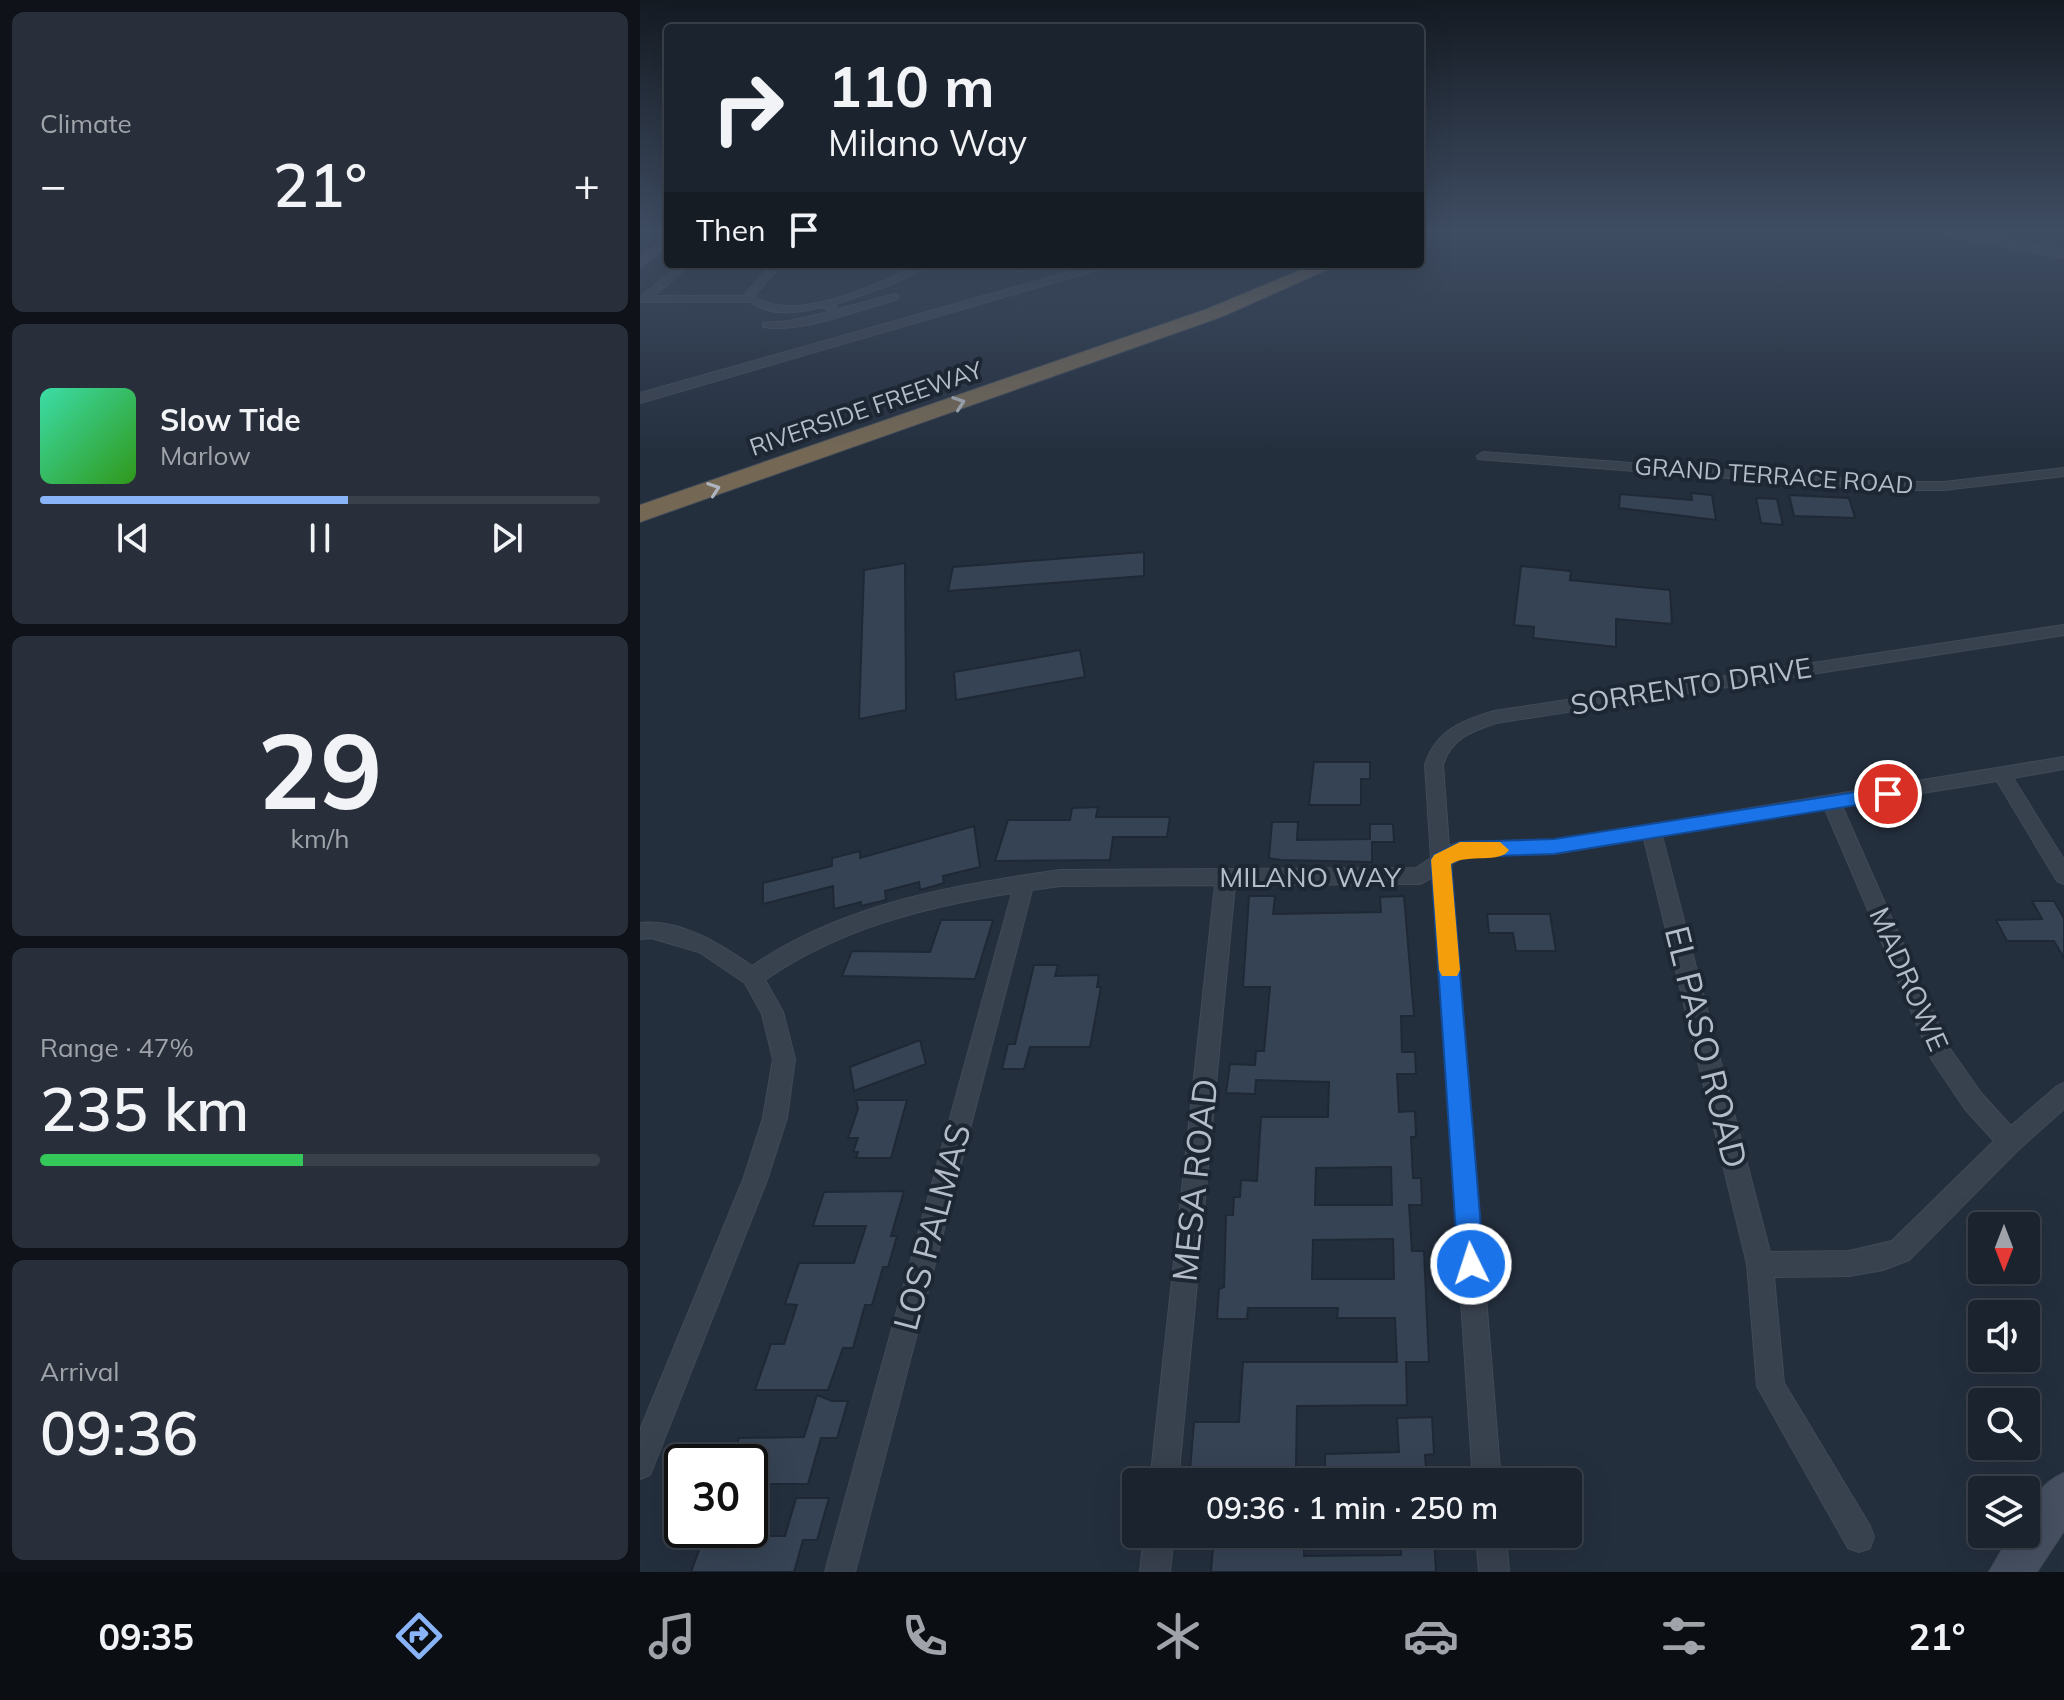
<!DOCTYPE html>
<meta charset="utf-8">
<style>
:root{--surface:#1b232e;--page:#282f3a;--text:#f1f3f6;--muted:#a0a4aa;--line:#39404a;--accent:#8ab4f8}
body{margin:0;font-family:Mulish,sans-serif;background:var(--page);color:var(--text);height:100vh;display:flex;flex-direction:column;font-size:30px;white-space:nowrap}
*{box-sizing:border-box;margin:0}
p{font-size:26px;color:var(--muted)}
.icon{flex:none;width:44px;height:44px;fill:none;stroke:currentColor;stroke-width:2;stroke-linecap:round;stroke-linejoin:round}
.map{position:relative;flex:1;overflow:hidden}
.side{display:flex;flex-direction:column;gap:12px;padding:12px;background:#0f1319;width:640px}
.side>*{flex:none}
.top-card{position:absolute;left:24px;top:24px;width:760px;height:244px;border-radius:8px;box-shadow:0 8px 32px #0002,0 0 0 2px var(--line);background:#1b232e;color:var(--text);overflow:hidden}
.needle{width:52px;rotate:180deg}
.buttons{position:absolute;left:1328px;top:1212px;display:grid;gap:16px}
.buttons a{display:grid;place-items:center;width:72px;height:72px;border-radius:8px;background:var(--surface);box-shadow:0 8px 32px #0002,0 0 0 2px var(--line);font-size:40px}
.speed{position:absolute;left:24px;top:1444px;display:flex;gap:16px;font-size:40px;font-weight:700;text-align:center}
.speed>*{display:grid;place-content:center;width:104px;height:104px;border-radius:50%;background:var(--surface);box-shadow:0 8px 32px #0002,0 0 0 2px var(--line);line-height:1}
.speed .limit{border:4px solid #111;border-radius:12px;background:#fff;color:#111}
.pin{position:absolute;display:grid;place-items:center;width:68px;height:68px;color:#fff;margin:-34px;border:4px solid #fff;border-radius:50%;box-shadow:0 2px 8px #0007}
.me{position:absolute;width:88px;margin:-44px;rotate:356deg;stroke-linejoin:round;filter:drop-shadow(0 0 6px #0008)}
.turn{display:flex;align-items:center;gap:28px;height:168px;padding:0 32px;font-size:36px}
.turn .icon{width:104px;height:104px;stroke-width:2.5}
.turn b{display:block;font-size:56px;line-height:68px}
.then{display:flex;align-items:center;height:76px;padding:0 32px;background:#0003;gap:16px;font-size:30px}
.big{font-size:60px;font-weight:600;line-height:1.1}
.side .card{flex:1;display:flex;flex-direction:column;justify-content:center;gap:12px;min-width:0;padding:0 28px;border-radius:12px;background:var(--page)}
.side .dial{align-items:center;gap:0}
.dial b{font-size:104px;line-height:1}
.song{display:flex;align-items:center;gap:24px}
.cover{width:96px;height:96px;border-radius:12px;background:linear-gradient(135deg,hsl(160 70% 55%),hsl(110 70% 35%))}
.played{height:8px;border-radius:4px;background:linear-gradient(90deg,var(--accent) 55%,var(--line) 55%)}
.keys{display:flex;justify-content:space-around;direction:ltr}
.heat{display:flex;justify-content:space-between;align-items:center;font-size:44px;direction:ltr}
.charge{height:12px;border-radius:6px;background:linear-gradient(90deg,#34c759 47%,var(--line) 0)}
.trip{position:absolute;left:482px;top:1468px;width:460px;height:80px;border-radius:8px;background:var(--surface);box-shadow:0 8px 32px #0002,0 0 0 2px var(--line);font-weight:600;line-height:80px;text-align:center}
.menu{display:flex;height:128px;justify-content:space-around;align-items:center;background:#0b0e12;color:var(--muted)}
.menu .icon{width:56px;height:56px}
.menu .active{color:var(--accent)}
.menu b{font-size:36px;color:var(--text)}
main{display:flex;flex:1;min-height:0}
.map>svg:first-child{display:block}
.building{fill:#364354;stroke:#1f2835;stroke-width:2;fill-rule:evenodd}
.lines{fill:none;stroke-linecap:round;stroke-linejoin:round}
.minor-casing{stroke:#414a57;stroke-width:2}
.tertiary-casing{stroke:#414a57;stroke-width:2}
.secondary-casing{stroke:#414a57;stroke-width:2}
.motorway-casing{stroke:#434c59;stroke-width:2}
.minor{fill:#38414e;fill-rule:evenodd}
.tertiary{fill:#38414e;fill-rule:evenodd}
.secondary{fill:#465061;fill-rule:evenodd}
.motorway{fill:#746855;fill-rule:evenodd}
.oneway{stroke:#aeb4bd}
.route{fill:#1a73e8;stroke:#114b97;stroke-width:2}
.slow{fill:#f59e0b}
.labels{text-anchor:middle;stroke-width:8;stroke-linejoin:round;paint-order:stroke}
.far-street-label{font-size:24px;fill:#b4bcc9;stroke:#1d2633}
.street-label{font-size:28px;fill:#b4bcc9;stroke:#1d2633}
.near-street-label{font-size:34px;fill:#b4bcc9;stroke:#1d2633}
</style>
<main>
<section class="side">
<div class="card"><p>Climate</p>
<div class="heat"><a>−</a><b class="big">21°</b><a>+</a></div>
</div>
<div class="card">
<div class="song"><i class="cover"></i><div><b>Slow Tide</b><p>Marlow</p></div></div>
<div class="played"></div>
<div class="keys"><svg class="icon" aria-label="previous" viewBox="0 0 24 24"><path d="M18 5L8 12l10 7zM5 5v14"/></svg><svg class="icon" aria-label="pause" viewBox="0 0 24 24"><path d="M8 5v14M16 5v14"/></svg><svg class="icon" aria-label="next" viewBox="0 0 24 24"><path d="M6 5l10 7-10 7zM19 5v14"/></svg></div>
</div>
<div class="card dial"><b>29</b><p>km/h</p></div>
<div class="card"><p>Range · 47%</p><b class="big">235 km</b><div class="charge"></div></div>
<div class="card"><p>Arrival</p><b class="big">09:36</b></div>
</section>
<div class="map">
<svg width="1424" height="1572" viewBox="0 0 1424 1572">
<rect width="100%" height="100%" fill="#242f3e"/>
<path class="building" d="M1051,493l21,2 4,25 -97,-12 1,-14 72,6z
M1149,495l60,3 6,20 -61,-2z
M1116,498l21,1 6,26 -22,-2z
M504,552v24l-196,15 5,-24z
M265,563l1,147 -47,9 5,-149z
M881,566l50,5 -1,9 100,10 2,34 -56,-5v28l-83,-9 1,-11 -20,-2z
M440,650l5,27 -129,23 -2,-28z
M674,762h56v17h-9v26h-52z
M458,807l-2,10h74l-3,20h-54l-3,23 -115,1 13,-41h62l2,-12z
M632,822h26l-1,18 73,-1v-15h23l1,18h-22v20l-91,-2 -12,-2z
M334,826l6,41 -37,9 1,7 -24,7 -1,-8 -34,9 1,9 -25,6v-4l-27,7 -1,-23 -70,18v-21l69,-17v-8l28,-7v7z
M609,896h26l-2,18 108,-2 -1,-15 24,-1 10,120h-13l1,36h13l1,22h-19l2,38 16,-1 1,26h-5l2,41h8l1,27h-13l3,46h12l5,111h-23l1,43 -110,1 -1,61h-66l-1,15h-40l5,-60h45l4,-60h154l-2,-44h-58l1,-10h-90l-1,11h-30l2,-30 5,-2 2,-72h7l1,-18h6l1,-17 16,1 4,-64h67l1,-35 -73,-2 -1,14 -29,-1 4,-29 25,1 1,-14h8l6,-64h-27zM751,1167l1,38h-77l1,-37zM753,1239l1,40h-82l1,-39z
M1392,901h22l10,17v40l-10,-17h-47l-11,-21 46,-1z
M847,914h63l6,37h-40l-3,-18h-24z
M301,920h52l-18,59 -133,-3 10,-25 78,1z
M394,965h24l-3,11 44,-1 -2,12h4l-11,60h-60l-6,22h-22l6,-25h7z
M280,1040l6,24 -72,27 -4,-24z
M216,1100h51l-16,58h-35l2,-6h-5l5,-14h-10l10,-29z
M264,1191l-13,45h6l-9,31h-5l-11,38h-7l-12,43h-10l-15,42h-73l16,-46h13l13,-39 -12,-1 14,-41h55l12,-37h-53l11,-34z
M177,1395l15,6h16l-11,37h-16l-13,46h-58v-22h-19l8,-24 65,-1z
M792,1417l2,37 -9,1 2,27h-102v-28l74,-2 -2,-34z
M156,1498h33l-12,42h-14l-9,32h-103l13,-36h81z
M574,1534h90v22l97,-1 -1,-21h34l2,38h-225z"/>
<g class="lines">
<g class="minor-casing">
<path id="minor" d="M41,264h11l-38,32h89l29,-32h10l-28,32c42,29 124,-12 166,-32h13l-40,20 -60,21 6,4 55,-15 4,1v4c-39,11 -95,34 -135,28v-4l26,-2 40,-9 -6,-5c-24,6 -52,10 -73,-5h-110v-5z
M378,264h10l-7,8 -5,-3z
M843,452l403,30h58l120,-14v8l-120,14h-58l-408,-31 -1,-3z
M1424,625v10l-568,88c-24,8 -46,16 -53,42l6,81 11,-4 94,-2 510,-83v12l-51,9 51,82v24l-7,-3 -60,-100 -155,25 106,240 33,47 30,33 45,-39 8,-4v26l-46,41 -109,110 -26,10 -34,6 -75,1 10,106 86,143 4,11 -4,11 -11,4 -11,-4 -91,-162 -10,-122 -103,-425 -90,15 -90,2 -13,9 50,617h-28l-40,-605 -13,7 -185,1 -57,597h-28l65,-597 -155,1 -28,4 -177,682h-30l187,-679c-88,14 -174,36 -247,87l18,32 12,47 -8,59 -20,62 -113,285 -4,10 -10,4v-49l103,-250 20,-62 10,-59 -11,-45 -17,-31 -46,-31 -48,-14 -11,1v-16c41,-4 80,21 112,43 90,-62 201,-81 308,-96l356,-2 15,-10 -6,-93c10,-34 38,-45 69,-54zM1185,809l107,251 33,49 29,32 -102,100 -43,10 -79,1 -108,-416z
M504,1534h30l-4,38h-30z
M836,1534h30l3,38h-30z"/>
</g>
<g class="tertiary-casing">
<path id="tertiary" d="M1299,233h25l100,17v8z
M457,264h21l-478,139v-10z"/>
</g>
<g class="secondary-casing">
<path id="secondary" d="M28,236v11l-28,21v-11z
M1424,1473v58l-27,41h-48l22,-38h15c0,-26 13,-51 38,-61z"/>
</g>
<g class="motorway-casing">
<path id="motorway" d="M675,264h25l-119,53 -581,205v-17l567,-196z"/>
</g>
<use href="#minor" class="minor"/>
<use href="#tertiary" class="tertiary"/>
<use href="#secondary" class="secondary"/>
<use href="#motorway" class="motorway"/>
</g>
<defs><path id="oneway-chevron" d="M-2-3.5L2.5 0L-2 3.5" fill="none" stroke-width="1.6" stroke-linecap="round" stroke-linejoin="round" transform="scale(2)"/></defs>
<g class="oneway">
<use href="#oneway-chevron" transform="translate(319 403) rotate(-19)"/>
<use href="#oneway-chevron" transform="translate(74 489) rotate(-19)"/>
</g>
<linearGradient id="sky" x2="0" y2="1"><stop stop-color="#141a22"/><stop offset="0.51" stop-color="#3f4d63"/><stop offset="1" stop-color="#3f4d63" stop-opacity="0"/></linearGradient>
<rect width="1424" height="453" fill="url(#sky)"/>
<path class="route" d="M1248,787l10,7 -10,6 -334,54 -91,3 -12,7 33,400 -4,10 -9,3 -9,-3 -4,-10 -27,-404 3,-5 26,-13 94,-3z"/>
<path class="slow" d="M820,842h40l9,8c-9,14 -40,3 -58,14l9,106 -3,6h-15l-3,-6 -8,-110 3,-5z"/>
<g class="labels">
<g class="far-street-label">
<text transform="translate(226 409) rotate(-19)" y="8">RIVERSIDE FREEWAY</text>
<text transform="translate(1134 476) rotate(4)" y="8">GRAND TERRACE ROAD</text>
</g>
<g class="street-label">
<text transform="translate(1051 686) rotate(-9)" y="10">SORRENTO DRIVE</text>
<text x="670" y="887">MILANO WAY</text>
<text transform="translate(1269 979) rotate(66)" y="10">MADROWE</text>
</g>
<g class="near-street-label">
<text transform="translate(1066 1047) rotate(76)" y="12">EL PASO ROAD</text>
<text transform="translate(555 1180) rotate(-84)" y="12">MESA ROAD</text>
<text transform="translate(292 1227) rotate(-75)" y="12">LOS PALMAS</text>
</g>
</g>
</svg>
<div class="buttons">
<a><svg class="needle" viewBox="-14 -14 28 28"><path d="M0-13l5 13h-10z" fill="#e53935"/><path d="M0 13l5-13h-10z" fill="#a0a4aa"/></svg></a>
<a><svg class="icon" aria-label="sound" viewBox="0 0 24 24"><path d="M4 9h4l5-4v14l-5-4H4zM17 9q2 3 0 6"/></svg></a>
<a><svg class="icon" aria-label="search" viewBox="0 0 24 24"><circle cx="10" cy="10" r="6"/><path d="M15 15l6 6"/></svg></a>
<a><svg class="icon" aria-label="layers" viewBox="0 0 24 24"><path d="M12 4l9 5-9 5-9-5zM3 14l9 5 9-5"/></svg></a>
</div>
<div class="speed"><div class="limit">30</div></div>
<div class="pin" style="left:1248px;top:794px;background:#d93025"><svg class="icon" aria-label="arrive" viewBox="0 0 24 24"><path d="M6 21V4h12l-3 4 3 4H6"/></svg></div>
<svg class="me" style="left:831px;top:1264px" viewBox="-20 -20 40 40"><circle r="17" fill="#1a73e8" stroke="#fff" stroke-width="3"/><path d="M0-11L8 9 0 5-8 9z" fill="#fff"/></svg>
<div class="trip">09:36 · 1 min · 250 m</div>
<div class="top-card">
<div class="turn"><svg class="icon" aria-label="right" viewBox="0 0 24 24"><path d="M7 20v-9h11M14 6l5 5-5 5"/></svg><div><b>110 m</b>Milano Way</div></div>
<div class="then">Then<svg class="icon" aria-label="arrive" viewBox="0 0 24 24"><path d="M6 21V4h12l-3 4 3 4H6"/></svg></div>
</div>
</div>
</main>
<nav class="menu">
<b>09:35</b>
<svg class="icon active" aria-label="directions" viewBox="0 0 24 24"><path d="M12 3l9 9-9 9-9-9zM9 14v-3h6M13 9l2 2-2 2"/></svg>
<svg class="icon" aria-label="music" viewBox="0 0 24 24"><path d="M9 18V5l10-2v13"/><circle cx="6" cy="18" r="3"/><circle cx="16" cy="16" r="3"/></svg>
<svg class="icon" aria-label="phone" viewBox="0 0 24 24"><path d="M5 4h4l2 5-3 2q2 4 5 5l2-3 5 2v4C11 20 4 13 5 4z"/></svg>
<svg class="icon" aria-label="climate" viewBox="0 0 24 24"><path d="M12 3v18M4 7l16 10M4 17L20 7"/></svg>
<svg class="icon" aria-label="car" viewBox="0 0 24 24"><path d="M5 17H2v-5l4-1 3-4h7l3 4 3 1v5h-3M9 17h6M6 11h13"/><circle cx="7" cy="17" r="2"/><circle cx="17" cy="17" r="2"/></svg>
<svg class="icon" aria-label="filters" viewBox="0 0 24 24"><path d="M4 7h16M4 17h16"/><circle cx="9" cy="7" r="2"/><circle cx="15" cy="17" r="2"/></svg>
<b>21°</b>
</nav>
